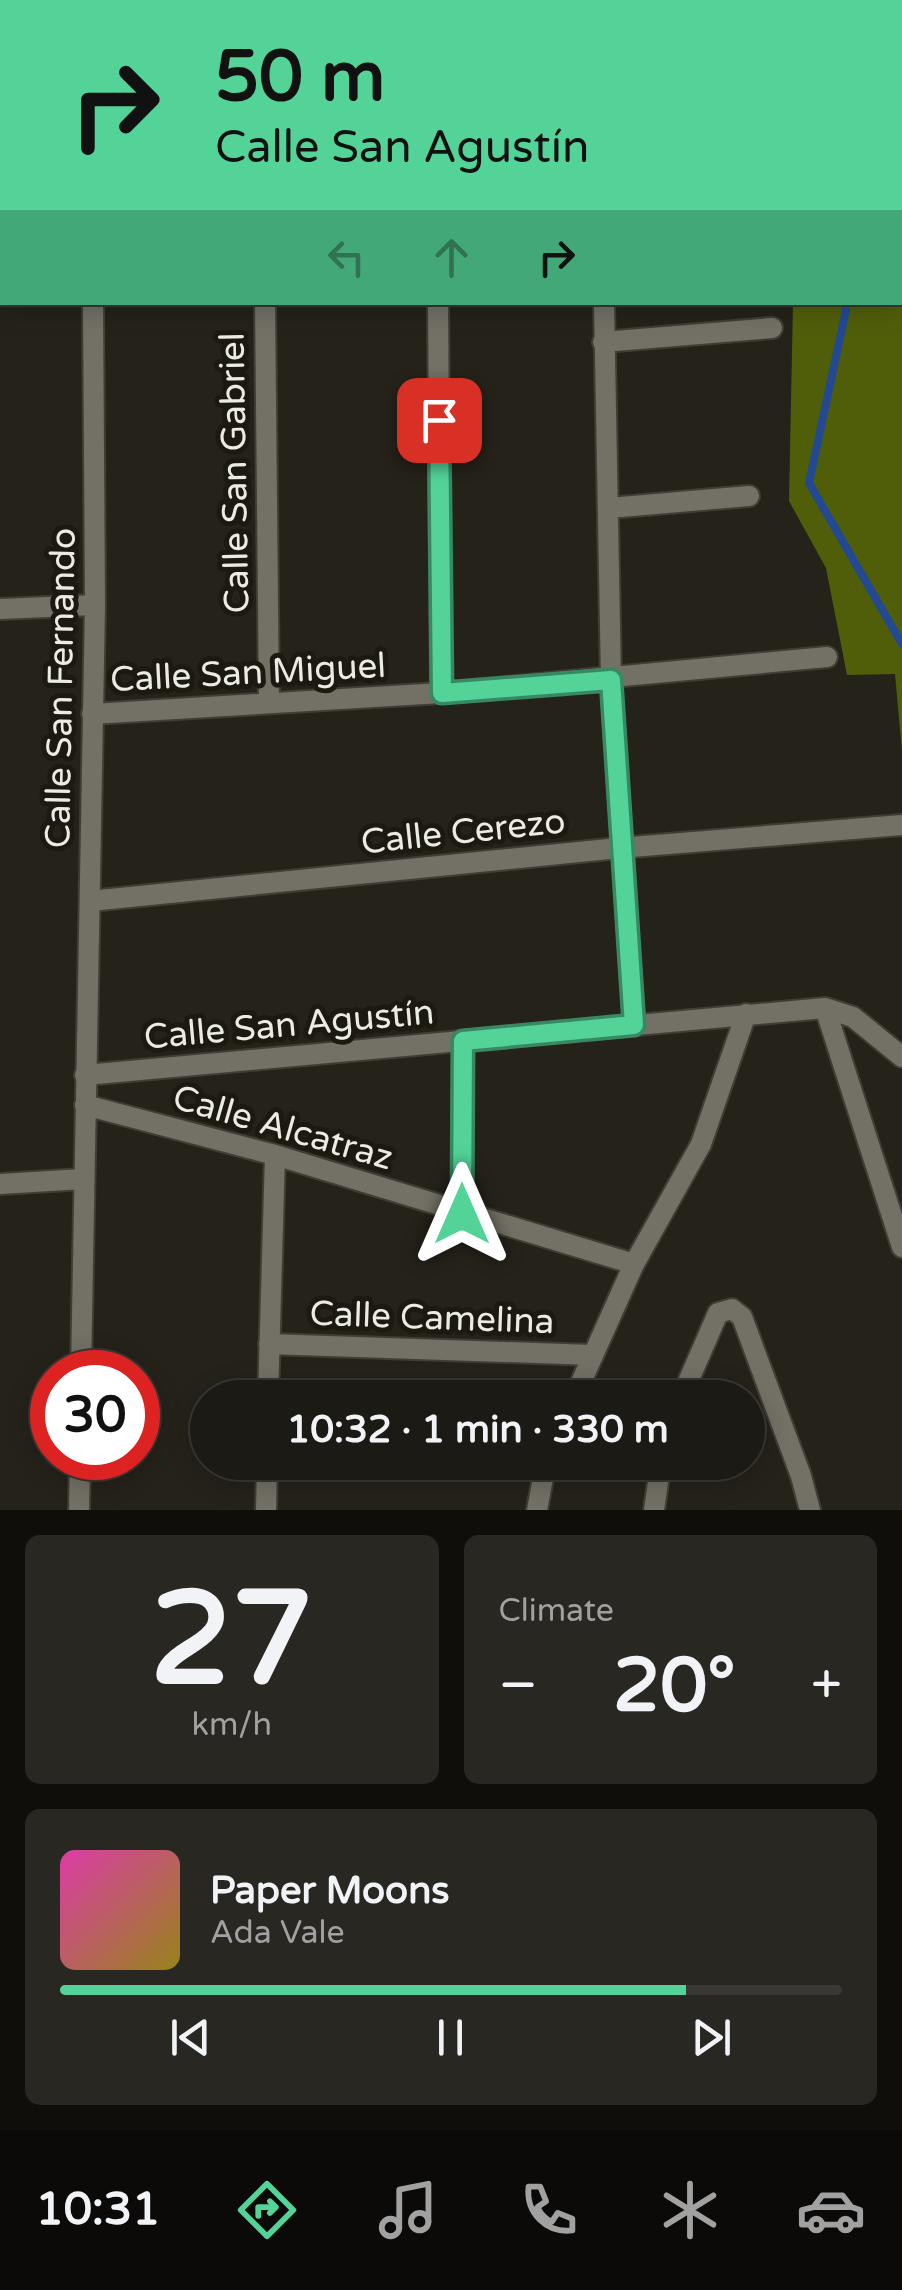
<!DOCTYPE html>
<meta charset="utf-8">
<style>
:root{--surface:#1c1a14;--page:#292722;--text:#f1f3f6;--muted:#a0a1a0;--line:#3a3834;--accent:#53d397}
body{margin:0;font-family:"Varela Round",sans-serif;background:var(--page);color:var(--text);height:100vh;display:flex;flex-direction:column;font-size:38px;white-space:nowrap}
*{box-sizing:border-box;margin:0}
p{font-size:32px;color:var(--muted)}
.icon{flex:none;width:55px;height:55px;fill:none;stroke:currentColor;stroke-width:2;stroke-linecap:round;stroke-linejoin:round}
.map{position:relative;height:1510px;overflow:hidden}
.panel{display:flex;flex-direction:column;gap:25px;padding:25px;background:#0f0e0b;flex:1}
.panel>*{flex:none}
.hud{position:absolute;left:0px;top:0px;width:902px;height:305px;box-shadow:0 5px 25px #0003,0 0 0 2px var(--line);background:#53d397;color:#111;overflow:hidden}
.speed{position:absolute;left:30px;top:1350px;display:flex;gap:20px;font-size:50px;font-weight:700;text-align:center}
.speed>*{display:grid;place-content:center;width:130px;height:130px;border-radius:50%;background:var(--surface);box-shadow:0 5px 25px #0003,0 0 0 2px var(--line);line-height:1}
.speed .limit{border:15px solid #d22;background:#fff;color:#111}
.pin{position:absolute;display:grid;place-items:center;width:85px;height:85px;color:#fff;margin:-42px;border-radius:20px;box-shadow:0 5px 15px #0006}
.me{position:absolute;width:110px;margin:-55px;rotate:0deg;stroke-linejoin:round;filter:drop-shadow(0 0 8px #0008)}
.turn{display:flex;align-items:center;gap:35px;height:210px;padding:0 50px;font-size:45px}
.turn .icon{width:130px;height:130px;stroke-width:2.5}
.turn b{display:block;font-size:70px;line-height:85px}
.lanes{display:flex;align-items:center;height:95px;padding:0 50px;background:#0003;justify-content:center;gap:50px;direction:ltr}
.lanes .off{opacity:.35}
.big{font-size:75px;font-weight:800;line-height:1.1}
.panel .widget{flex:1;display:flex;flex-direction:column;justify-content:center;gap:15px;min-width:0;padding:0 35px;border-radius:15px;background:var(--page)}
.panel .dial{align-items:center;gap:0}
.dial b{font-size:130px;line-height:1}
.song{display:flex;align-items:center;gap:30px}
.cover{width:120px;height:120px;border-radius:15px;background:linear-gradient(135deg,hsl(320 70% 55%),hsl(50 70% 35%))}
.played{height:10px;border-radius:5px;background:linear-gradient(90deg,var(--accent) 80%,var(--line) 80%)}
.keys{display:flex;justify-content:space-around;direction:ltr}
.heat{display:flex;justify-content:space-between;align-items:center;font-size:55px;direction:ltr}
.panel .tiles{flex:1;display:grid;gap:25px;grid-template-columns:1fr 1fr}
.widget:last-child{grid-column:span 2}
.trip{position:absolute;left:190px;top:1380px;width:575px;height:100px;border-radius:50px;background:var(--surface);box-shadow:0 5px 25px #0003,0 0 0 2px var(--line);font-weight:800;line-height:100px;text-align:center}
.tab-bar{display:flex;height:160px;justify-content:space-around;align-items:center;background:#0b0a08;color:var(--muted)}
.tab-bar .icon{width:70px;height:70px}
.tab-bar .on{color:var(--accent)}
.tab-bar b{font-size:45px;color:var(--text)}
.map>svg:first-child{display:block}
.forest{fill:#515e09}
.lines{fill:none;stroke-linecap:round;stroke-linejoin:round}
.stream{stroke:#224992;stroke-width:8}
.street-casing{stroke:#403d36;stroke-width:24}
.street{stroke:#737066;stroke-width:20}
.route-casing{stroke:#368962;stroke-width:25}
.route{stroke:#53d397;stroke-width:18}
.labels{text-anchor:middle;stroke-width:10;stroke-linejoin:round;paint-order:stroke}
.street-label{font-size:35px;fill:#eceae4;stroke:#1c1911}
</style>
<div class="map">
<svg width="902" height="1510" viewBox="0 0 902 1510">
<rect width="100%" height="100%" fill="#25221a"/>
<path class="forest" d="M622,0h280v751l-7,-77 -48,1 -21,-107 -37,-67 4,-198 107,-1v-300z"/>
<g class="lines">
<path class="stream" d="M669,0l1,2
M843,302l3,8 -37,173 93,161"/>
<g class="street-casing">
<path id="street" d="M89,0v2
M261,0l1,2
M433,2v-2
M0,131h2
M265,302l4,401
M438,302l3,391
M604,302l7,378 23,345
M603,342l169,-14
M609,508l140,-12
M0,609l95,-4
M92,714l349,-21 386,-36
M90,901l529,-53 283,-23
M825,1008l77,239
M85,1075l740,-67 28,9 49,40
M85,1105l190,50 359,109
M0,1184l83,-5
M462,1213l1,-172
M269,1344l324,11
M81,1372l14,-767 -2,-303
M268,1398l7,-243
M574,1398l60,-134 67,-120 45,-130
M681,1398l37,-85 14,-4 10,8 59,159 9,34
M79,1510l1,-52
M266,1510l1,-48
M537,1510l9,-48
M654,1510l7,-48"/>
</g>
<use href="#street" class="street"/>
</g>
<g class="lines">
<g class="route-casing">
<path id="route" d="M439,420l3,273 169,-13 23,345 -171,16 -1,173"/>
</g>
<use href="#route" class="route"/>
</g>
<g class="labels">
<g class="street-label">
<text transform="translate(234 473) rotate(-91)" y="12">Calle San Gabriel</text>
<text transform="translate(248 672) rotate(-3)" y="12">Calle San Miguel</text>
<text transform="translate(60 688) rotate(-89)" y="12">Calle San Fernando</text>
<text transform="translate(463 831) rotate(-6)" y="12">Calle Cerezo</text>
<text transform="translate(289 1024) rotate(-5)" y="12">Calle San Agustín</text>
<text transform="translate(283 1127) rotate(16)" y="12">Calle Alcatraz</text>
<text transform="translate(432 1317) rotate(2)" y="12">Calle Camelina</text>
</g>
</g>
</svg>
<div class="speed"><div class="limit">30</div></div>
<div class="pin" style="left:439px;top:420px;background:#d93025"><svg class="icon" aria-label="arrive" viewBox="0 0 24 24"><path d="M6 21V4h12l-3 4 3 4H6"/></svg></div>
<svg class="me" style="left:462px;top:1214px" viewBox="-20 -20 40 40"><path d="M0-17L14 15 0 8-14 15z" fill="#53d397" stroke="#fff" stroke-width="4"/></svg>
<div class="trip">10:32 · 1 min · 330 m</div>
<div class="hud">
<div class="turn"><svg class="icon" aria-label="right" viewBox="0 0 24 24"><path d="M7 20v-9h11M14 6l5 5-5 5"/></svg><div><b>50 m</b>Calle San Agustín</div></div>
<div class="lanes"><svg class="icon off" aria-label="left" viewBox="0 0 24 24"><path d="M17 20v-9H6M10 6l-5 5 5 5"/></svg><svg class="icon off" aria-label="ahead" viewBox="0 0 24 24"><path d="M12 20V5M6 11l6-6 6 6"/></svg><svg class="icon" aria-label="right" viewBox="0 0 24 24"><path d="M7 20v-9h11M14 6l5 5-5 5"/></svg></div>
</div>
</div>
<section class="panel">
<div class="tiles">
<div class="widget dial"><b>27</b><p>km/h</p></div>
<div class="widget"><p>Climate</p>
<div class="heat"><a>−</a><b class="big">20°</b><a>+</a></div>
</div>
<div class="widget">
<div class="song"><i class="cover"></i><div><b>Paper Moons</b><p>Ada Vale</p></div></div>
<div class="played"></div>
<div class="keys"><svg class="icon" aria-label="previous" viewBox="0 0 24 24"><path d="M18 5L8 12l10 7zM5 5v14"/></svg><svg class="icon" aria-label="pause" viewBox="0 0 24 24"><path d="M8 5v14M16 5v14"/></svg><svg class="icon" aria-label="next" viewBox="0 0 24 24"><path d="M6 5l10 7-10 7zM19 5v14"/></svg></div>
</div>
</div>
</section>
<nav class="tab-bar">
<b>10:31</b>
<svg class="icon on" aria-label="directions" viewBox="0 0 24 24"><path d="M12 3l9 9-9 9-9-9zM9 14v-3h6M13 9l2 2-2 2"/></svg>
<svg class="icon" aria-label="music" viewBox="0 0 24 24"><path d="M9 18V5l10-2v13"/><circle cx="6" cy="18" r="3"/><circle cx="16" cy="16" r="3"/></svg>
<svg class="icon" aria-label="phone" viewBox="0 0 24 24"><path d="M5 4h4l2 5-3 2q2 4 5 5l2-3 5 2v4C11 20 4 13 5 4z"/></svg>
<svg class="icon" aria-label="climate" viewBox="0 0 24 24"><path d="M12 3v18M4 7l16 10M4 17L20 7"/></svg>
<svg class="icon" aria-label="car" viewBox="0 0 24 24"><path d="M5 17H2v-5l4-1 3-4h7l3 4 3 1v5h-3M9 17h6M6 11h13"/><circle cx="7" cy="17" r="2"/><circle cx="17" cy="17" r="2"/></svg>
</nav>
